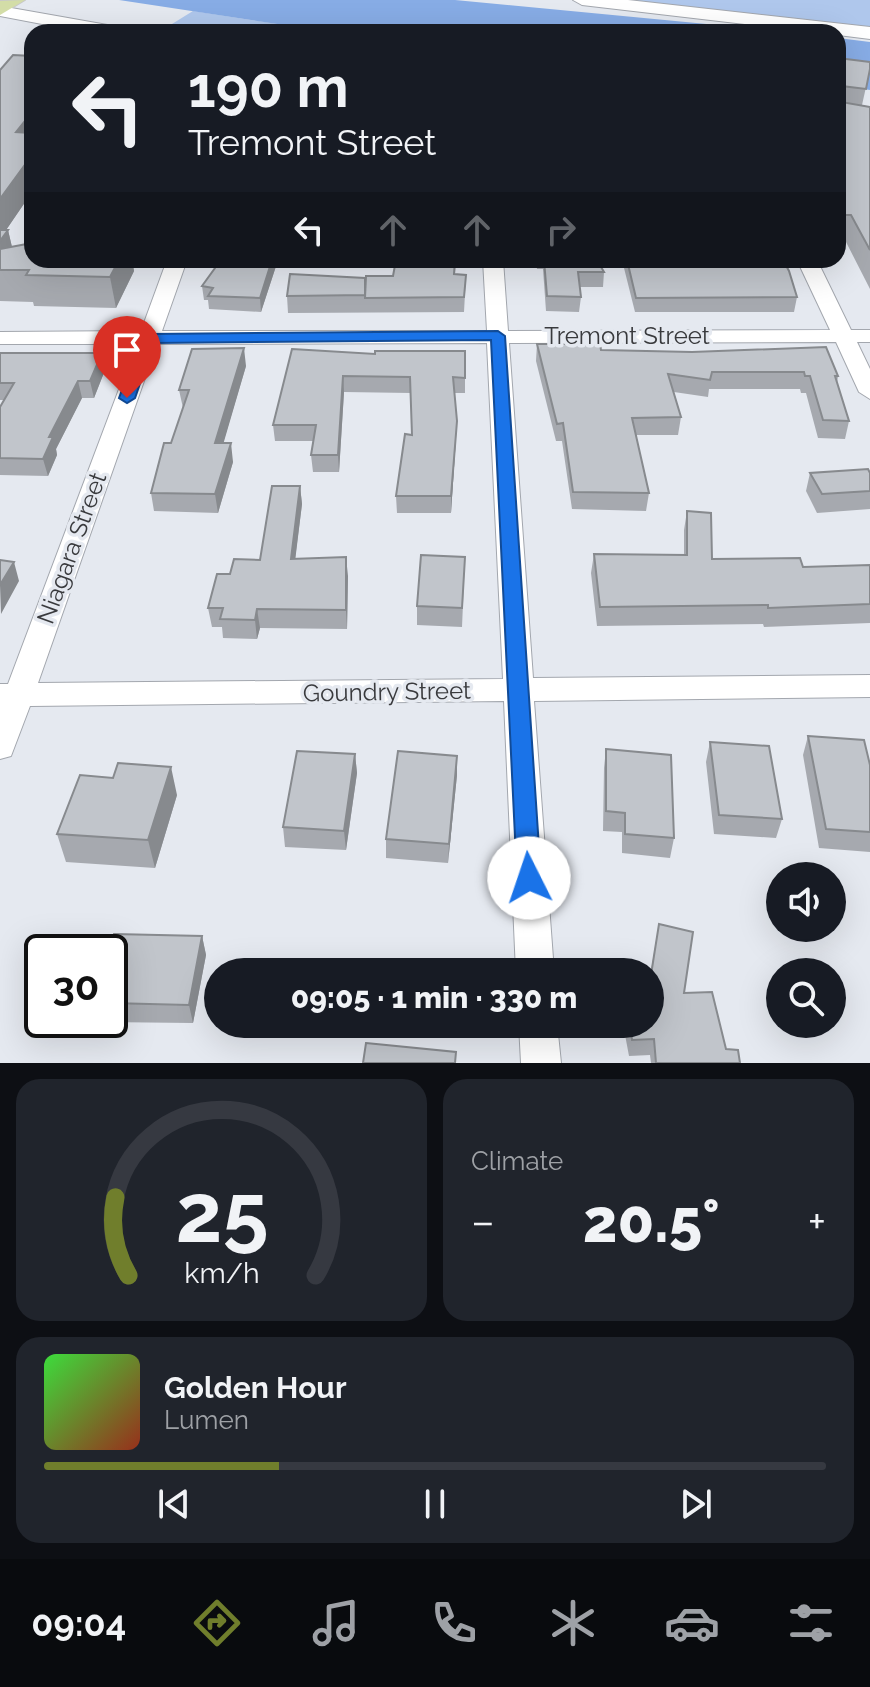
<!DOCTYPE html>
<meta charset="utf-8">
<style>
:root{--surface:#171b24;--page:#20242c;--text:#f1f3f6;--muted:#9ea1a6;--line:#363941;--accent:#707e2c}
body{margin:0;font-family:Raleway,sans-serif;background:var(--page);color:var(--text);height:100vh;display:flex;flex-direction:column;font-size:30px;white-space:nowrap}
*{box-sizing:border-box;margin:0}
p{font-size:26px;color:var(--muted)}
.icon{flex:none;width:44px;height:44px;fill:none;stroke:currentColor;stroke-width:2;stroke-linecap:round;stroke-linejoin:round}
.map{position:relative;height:1063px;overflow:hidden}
.drawer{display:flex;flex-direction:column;gap:16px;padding:16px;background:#0d0f14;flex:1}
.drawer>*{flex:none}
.hud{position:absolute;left:24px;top:24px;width:822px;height:244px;border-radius:24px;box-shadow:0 8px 32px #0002;background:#171b24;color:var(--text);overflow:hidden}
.tools{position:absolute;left:766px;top:862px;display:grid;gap:16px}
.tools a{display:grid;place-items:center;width:80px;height:80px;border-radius:50%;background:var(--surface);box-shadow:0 8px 32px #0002;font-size:40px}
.speed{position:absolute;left:24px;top:934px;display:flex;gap:16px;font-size:40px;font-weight:700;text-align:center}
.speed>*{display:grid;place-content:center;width:104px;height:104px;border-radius:50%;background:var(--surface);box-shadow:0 8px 32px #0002;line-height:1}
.speed .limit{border:4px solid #111;border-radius:12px;background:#fff;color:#111}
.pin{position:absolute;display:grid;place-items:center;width:68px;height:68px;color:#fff;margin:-82px -34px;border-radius:50% 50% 50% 0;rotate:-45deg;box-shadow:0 0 8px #0007}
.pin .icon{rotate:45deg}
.me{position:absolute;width:88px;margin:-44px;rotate:356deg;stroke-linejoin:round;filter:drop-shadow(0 0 6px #0008)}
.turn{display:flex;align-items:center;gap:28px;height:168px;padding:0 32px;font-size:36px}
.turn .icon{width:104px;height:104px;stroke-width:2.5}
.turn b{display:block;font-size:56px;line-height:68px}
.lanes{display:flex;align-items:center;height:76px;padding:0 32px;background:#0003;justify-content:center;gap:40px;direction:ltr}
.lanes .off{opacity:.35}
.big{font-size:60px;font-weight:800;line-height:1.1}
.drawer .tile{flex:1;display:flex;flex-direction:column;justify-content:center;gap:12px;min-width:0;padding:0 28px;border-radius:24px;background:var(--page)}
.drawer .dial{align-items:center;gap:0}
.dial svg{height:208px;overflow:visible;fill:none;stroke:var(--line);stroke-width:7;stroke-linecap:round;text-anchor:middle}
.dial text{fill:var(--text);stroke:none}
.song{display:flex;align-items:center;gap:24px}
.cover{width:96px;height:96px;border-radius:12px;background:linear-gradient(135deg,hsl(120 70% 55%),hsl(10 70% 35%))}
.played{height:8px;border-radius:4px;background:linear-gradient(90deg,var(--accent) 30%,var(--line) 30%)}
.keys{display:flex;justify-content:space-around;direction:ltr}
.heat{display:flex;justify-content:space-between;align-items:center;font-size:44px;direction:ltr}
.drawer .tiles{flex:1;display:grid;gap:16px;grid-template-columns:1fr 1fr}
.tile:last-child{grid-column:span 2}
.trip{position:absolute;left:204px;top:958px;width:460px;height:80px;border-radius:40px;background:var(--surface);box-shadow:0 8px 32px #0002;font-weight:800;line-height:80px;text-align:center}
.menu{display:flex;height:128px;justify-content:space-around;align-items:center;background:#090b0e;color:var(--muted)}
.menu .icon{width:56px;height:56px}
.menu .active{color:var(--accent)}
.menu b{font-size:36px;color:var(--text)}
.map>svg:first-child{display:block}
.green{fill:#afc7ec}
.water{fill:#87ace5}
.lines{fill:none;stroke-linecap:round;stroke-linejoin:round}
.street-casing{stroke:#a3a7ae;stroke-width:2}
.secondary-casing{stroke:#a3a7ae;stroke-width:2}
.primary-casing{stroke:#c8c8c9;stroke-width:2}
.street{fill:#fff;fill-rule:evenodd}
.secondary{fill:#fff;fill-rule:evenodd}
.primary{fill:#d3dda7;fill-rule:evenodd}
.wall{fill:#a6a9af}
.shaded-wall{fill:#878a8e}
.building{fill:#c1c5cb;stroke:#878a8e;stroke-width:2}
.route{fill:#1a73e8;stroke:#114b97;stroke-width:2}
.labels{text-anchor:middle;stroke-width:7;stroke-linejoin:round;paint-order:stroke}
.street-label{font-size:24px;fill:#393a3d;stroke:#e5e9f0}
</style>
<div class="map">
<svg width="870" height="1063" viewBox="0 0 870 1063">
<rect width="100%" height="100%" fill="#e5e9f0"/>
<path class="green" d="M629,0h241v27z
M193,11l137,21h-171z"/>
<path class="water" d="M119,0h336l335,32h-460z
M838,38l32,4v48l-32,-5z"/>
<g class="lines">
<g class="street-casing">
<path id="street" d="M167,260h20l-25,71h325l-4,-71h20l5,71 322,-1 -33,-70h20l34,70h19v12h-13l13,27v30l-11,-7 -23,-50 -327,1 24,335 337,-3v22l-336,4 20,271h-38l-12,-271 -474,5 -19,50 -11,3v-75h8l128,-340h-136v-12l141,-1zM487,343l16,336 -465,4 119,-339z
M519,1024h38l4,39h-40z"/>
</g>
<g class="secondary-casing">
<path id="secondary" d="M573,0h55l242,27v12l-32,-4v-3h-24l-232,-27z
M0,6l113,20 9,6h-38l-84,-16z"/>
</g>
<g class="primary-casing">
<path id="primary" d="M25,0l-25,15v-14z"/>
</g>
<use href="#street" class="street"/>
<use href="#secondary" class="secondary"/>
<use href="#primary" class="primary"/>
</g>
<path class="wall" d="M32,56v136l-26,38h2l4,17 20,13h100l2,11 -18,37 -82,-2 -1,-4 -33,-1v-231z
M838,58l32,11 -8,36 8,2v182l-25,-49h-7z
M278,260l-17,52 -52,-3 -1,-9h-4l-2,-14 13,-18z
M396,260h60l-1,14 11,1 -2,37 -176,1 -1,-17 78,-18 28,-2z
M536,260h61l7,12 -1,15h-23l1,10 -2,15 -33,-1 -3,-42h-6z
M622,260h161l14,37 -3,15h-159z
M537,344l64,6 91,2 146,24 -1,7 12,38 -4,18 -27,-1 -12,-45h-5l-1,-4h-91l-1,8 -34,-5 7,25 -3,18h-42l13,58 -3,18 -74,-2 -10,-68h-6l-20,-80z
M465,351v42h-11l2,45 -5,75h-54l-1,-17 16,-61 -1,-42 -67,-1 -5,80h-26l-2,-17 2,-14h-38l-2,-16 102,-71z
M0,353l105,17 -11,28h-12l-26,51 1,6 -9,21 -48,-1v-68l4,-7h-4z
M246,366l-23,77 10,19 -15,51 -64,-2 -3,-18 20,-50 12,-35 -4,-18z
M810,473l60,18v18l-53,4 -11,-22z
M300,486l2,18 -7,55 53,17 -1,53 -87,-1 -3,11 -34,-1 -1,-11h-10l-4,-19 22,-34 30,-14z
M687,511l25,48 91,8 67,-2v58l-106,4 -1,-3 -166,2 -6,-53 3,-19 90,1v-25z
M465,557l-3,70 -45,-2v-19z
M808,736l62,29v87l-51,-4 -16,-93z
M710,742l72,77 -6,19 -62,-4 -8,-72z
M606,749l68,89 -4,20 -48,-5v-21l-19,-1 1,-63z
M355,754l2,19 -11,77 -61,-3 -2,-20z
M457,775l-9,88 -62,-5v-19z
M177,795l-22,73 -89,-6 -9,-28z
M659,924l25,69 42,56 14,14h-89l-1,-8 -21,1 -6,-32h27v-48z
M202,936l4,19 -13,68 -90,-1 -1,-2h8v-68z"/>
<path class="shaded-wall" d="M32,112v35l-16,-15z
M32,155v37l-32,47v-40z
M8,230l7,30 -15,10v-29z
M119,260h13l2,11 -18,37 -6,-31z
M272,260h6l-17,52 -1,-14z
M244,348l2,18 -28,96 -3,-19z
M102,353l3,17 -11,28 -4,-17z
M343,376l1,16 -5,80 -1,-17z
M78,381l4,17 -26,51 1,6 -9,21 -5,-17 6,-22z
M457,421l-1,17 -5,75v-17z
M231,443l2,19 -15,51 -3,-19z
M300,486l2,18 -9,74 -2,-19z
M346,557l2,19 -1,53 -1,-19z
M14,562l5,19 -18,33 -1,-29z
M257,609l3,19 -3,11 -2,-19z
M355,754l2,19 -11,77 -2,-19z
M457,756v19l-9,88 1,-19z
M171,767l6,28 -22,73 -7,-28z
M202,936l4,19 -13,68 -4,-18z"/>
<path class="building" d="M13,55l19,1v56l-16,20 16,1v22l-32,44v-129z
M838,58l32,4v7l-4,20 -25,-3v16l29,5v143l-19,-35h-8l-5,-8z
M0,230h8l-8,11z
M32,243v17h87l-9,17 -84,-2 3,-5h-29v-21z
M218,260h54l-12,38 -52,-2 5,-8 -11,-2 13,-18z
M396,260h59l-1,14 12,1 -2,22 -99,1 1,-22h27z
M544,260h53l7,12h-26l3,25 -34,-1z
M627,260h156l6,11 8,26 -161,1z
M290,274l75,4v17l-78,1z
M537,344h63l1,6 91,2 134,-5 12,29h-3l14,45 -26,-1 -13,-44h-5l-1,-4h-92l-2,8 -42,-6 13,43 -49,1 17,75 -76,-1 -10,-69 -6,1z
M244,348l-29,95h16l-16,51 -64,-1 13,-50h7l18,-53h-10l13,-41z
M292,349l83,5v-3h90v27l-12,-1 4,44 -6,75h-55l9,-62 7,1 -2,-58 -67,-1 -5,79h-27l5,-30h-43z
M0,353h102l-12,28h-12l-29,56h4l-10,22 -43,-1v-51l14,-24h-14z
M868,469l2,4v18l-48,3 -12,-21z
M272,486h28l-9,73 55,-2v53l-89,-1 -2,11 -35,-1 3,-11h-15l9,-34h13l4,-15 26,1z
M687,511l24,2 1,46 88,-1 3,9 67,-2v39l-102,4v-3l-168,2 -6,-53 93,1z
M421,555l44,2 -3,51 -45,-2z
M0,560l14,2 -14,23z
M808,736l56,4 6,25v67l-44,-3z
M710,742l59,4 13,73 -63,-4z
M606,749l65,6 3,83 -49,-4v-21l-19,-2z
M297,751l58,3 -11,77 -61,-4z
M398,751l59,5 -8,88 -63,-5z
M118,763l53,4 -23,73 -91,-6 23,-59 33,3z
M659,924l34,8 -9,61 28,-1 14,57 12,1 2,13h-84l-2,-24 -22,1 -2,-16h20v-43z
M114,934l88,2 -13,69 -79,-2 -1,-51z
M366,1043l90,9 -1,11h-92z"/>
<path class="route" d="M498,331l7,5 36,542 -4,8 -8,3 -9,-3 -3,-8 -26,-538 -337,3 -19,55 -8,5 -8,-5 22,-60 7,-4z"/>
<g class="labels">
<g class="street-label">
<text x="627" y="344">Tremont Street</text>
<text transform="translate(72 548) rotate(-70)" y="8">Niagara Street</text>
<text transform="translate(387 692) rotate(-1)" y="8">Goundry Street</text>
</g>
</g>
</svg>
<div class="tools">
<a><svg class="icon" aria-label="sound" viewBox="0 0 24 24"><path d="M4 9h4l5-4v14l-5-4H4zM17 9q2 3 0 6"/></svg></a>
<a><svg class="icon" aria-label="search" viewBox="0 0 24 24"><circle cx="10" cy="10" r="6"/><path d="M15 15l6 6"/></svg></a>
</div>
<div class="speed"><div class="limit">30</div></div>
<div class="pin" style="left:127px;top:398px;background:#d93025"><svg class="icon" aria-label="arrive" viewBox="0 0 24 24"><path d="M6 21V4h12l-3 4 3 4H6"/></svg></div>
<svg class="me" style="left:529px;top:878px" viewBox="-20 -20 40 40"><circle r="19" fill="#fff"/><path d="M0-13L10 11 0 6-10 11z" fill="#1a73e8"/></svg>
<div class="trip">09:05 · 1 min · 330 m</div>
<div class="hud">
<div class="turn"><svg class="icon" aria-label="left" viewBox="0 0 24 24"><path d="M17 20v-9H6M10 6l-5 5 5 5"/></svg><div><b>190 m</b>Tremont Street</div></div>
<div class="lanes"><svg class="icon" aria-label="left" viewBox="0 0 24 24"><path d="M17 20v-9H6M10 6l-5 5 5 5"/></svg><svg class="icon off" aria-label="ahead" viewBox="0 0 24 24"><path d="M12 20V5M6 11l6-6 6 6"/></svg><svg class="icon off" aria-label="ahead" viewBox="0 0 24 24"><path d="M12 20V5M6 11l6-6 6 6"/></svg><svg class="icon off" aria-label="right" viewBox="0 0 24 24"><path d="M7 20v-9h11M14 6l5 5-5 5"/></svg></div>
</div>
</div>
<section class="drawer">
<div class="tiles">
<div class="tile dial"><svg viewBox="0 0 100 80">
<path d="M14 69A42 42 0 1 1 86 69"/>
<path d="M14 69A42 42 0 0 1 9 39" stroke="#707e2c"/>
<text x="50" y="56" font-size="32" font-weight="700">25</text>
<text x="50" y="72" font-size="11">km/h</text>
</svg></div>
<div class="tile"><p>Climate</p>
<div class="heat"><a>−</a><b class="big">20.5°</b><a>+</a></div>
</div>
<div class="tile">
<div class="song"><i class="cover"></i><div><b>Golden Hour</b><p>Lumen</p></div></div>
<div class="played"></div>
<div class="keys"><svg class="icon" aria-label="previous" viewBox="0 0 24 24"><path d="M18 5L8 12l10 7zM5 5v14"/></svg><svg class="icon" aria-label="pause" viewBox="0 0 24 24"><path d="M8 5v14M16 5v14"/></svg><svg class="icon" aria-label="next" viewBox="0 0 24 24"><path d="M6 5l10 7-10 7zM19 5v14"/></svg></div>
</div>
</div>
</section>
<nav class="menu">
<b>09:04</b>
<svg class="icon active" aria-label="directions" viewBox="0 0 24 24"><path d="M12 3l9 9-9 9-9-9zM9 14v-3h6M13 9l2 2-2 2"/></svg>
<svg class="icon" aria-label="music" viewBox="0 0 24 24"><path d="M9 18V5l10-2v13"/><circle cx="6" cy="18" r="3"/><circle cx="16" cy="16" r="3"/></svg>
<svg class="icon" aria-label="phone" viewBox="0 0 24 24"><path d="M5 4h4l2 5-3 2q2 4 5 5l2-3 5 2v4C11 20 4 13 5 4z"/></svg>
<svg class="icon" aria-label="climate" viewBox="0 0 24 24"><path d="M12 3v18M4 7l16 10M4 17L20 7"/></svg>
<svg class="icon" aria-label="car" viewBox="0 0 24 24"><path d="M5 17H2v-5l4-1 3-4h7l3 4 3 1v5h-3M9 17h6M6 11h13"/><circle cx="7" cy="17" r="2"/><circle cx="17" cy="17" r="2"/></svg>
<svg class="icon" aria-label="filters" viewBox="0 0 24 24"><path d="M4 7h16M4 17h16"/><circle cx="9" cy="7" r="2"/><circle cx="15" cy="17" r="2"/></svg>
</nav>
